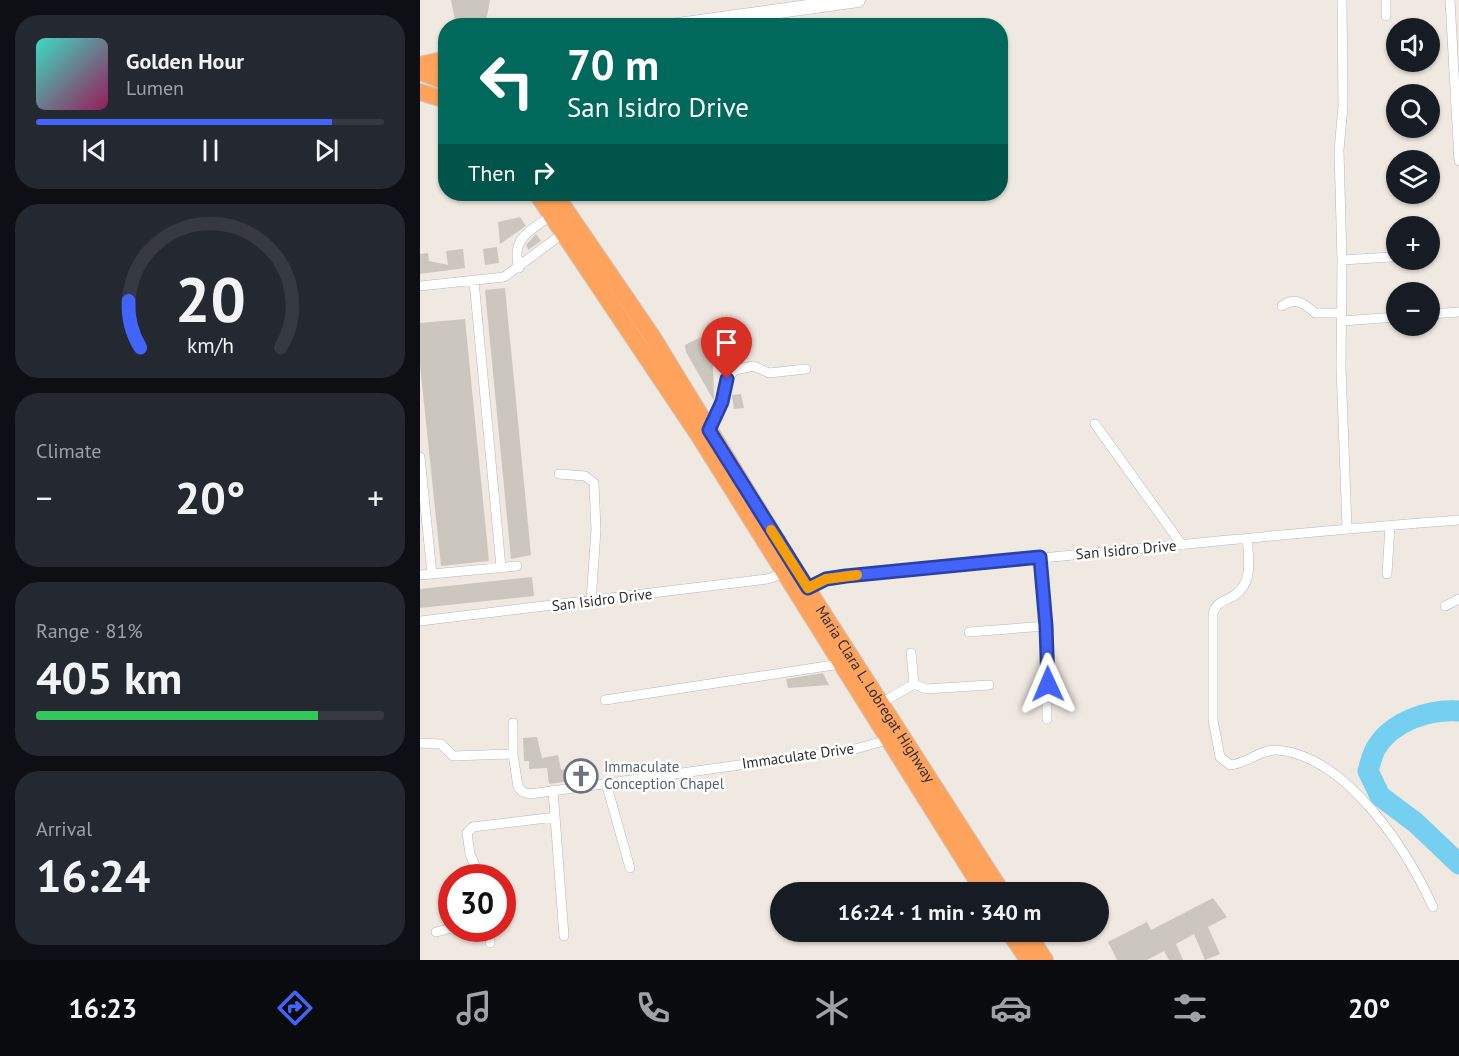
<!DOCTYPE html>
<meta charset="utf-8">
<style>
:root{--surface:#171b24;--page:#242831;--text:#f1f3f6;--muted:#9ea1a6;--line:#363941;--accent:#4264fb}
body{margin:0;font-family:"PT Sans",sans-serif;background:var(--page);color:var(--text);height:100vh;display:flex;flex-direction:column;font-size:22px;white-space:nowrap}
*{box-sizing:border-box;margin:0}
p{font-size:20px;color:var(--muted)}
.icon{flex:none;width:33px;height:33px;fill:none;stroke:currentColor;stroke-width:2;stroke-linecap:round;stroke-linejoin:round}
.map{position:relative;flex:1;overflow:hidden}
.side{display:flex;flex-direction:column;gap:15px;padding:15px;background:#0d0f14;width:420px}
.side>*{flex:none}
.hud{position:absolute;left:18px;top:18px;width:570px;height:183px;border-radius:24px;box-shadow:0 2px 4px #0004;background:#00695c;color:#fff;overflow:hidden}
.buttons{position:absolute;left:966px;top:18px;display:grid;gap:12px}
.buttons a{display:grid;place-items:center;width:54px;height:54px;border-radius:50%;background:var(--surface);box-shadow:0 2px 4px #0004;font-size:30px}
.speed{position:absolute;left:18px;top:864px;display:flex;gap:12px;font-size:30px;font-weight:700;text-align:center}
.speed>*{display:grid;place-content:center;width:78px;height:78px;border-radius:50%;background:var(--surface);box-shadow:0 2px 4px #0004;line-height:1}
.speed .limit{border:9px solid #d22;background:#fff;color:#111}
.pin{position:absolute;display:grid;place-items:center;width:51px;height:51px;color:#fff;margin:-62px -26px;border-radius:50% 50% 50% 0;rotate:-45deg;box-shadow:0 0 6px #0007}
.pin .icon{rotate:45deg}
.me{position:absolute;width:66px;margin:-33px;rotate:359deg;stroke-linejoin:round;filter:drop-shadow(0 0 4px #0008)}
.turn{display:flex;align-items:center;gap:21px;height:126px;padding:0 30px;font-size:27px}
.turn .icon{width:78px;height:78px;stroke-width:2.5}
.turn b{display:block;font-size:42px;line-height:51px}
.then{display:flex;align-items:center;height:57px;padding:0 30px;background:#0003;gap:12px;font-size:22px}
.big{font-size:45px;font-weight:700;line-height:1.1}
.side .card{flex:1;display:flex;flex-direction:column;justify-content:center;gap:9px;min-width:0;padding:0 21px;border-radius:24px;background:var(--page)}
.side .dial{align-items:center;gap:0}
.dial svg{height:156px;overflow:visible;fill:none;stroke:var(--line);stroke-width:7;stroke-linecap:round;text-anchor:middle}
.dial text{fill:var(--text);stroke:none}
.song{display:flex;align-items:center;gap:18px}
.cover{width:72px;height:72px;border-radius:9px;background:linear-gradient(135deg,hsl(170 70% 55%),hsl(330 70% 35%))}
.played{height:6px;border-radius:3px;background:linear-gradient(90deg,var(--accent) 85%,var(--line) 85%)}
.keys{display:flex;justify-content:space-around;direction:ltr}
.heat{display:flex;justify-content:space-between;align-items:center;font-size:33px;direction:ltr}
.charge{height:9px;border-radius:4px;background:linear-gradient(90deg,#34c759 81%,var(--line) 0)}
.trip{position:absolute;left:350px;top:882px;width:339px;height:60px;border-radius:30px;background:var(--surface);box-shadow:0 2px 4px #0004;font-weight:700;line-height:60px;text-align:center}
.tab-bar{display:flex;height:96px;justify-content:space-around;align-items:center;background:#090b0e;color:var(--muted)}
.tab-bar .icon{width:42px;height:42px}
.tab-bar .active{color:var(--accent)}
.tab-bar b{font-size:27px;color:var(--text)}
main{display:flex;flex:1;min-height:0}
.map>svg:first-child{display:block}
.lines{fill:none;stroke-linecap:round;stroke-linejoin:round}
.river{stroke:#75cff0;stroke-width:21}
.building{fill:#cbc7bf}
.street-casing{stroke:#b4b7c1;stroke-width:10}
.secondary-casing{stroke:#b4b7c1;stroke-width:15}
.highway-casing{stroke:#c9c9c9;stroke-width:18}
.street{stroke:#fff;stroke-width:9}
.secondary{stroke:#fff;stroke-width:14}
.highway{stroke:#ffa35c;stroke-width:16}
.route-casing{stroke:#2b41a3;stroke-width:15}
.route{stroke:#4264fb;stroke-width:10}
.slow{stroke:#f59e0b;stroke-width:10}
.labels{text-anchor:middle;stroke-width:5;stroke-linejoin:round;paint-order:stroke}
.street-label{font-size:15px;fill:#2e2e2e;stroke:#fff}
.worship-label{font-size:15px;fill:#5b616d;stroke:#fff;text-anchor:start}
</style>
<main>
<section class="side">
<div class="card">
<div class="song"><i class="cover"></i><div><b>Golden Hour</b><p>Lumen</p></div></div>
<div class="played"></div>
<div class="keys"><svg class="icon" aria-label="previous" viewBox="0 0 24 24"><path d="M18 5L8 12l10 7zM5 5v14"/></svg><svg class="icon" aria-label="pause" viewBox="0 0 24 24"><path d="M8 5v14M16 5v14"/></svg><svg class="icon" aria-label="next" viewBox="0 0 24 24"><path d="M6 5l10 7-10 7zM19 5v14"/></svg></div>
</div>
<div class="card dial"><svg viewBox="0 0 100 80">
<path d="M14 69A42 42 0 1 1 86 69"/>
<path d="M14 69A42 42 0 0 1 8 45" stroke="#4264fb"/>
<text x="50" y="56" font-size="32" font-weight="700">20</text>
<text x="50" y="72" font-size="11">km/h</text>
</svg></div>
<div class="card"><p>Climate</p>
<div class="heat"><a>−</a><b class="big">20°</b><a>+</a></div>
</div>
<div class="card"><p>Range · 81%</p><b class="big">405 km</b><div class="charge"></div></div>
<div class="card"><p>Arrival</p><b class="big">16:24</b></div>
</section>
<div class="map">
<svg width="1039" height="960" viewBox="0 0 1039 960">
<rect width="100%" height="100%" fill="#efe9e1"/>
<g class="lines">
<path class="river" d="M1039,711c-30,-2 -67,10 -83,37 -4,7 -6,16 -8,23l12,25 36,27 43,41"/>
</g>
<path class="building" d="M31,0h39l-4,21 -30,5z
M100,217l6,9 -26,18 -2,-22z
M116,234l5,7 -13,9 -2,-5z
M77,247l2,16 -14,2 -2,-16z
M43,249l2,19 -45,6v-20l8,-1 1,8 19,4 -2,-14z
M85,288l26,267 -20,4 -26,-269z
M45,319l24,242 -48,5 -21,-201v-42z
M281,337l12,26 1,38 -28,-49 -1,-7z
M321,394l3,14 -10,1 -2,-14z
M112,577l2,19 -114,12v-19z
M403,673l6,12 -41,3 -2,-9z
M117,737l5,21 16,-3 3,15 30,-4 2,12 -44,6 -2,-16 -18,1v-8h-5l-1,-23z
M793,898l14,19 -19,10 12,27 -15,6 -11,-26 -18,10 7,16h-14l-5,-9 -17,9h-30l-9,-18 39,-20 4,8z"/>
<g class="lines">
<g class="street-casing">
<path id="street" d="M922,0l1,106 -4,44 3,110 -1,107 6,160
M966,0v16
M1030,0l9,161
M922,260l49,-3
M99,268c-9,-32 13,-37 35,-55
M54,281l27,286
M0,286l84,-9 62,-46
M862,306c13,-10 23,-2 33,7h27
M1010,314l29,-2
M922,321l54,-4
M675,424l87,121
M289,430l9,-17 9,-34 8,-9 19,-4 15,7 37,-4
M0,457l12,117
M139,474l26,2 9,7 2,47 -5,71
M827,538c2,23 7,48 -17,60 -8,4 -14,5 -17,15v107l7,37 10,8c16,-1 31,-16 47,-15 70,6 130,100 156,157
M620,557l6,69 1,93
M967,574l3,-49
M0,575l97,-9
M384,590l22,-11 20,-3c205,-17 409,-41 613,-56
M1025,606l14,-7
M0,621l347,-42 19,-6
M549,632l77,-6
M491,653l3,31
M185,700l235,-36
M461,703l33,-19 12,5 63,-4
M0,743l21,1 12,12 60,-2 5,33 5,5 7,2 325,-45 36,-10
M93,754v-31
M186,783l24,85
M133,790l11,146
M60,878l-10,-24 -3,-21 6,-6 82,-10
M70,928v15
M16,932l16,-4"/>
</g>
<g class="secondary-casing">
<path id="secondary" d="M251,26l187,-26"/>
</g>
<g class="highway-casing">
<g id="highway">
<path d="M0,65l26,-6"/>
<path d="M0,72l26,10"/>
<path d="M0,92l26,8"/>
<path d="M117,194l162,242 285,456"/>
<path id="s1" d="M135,194l97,142 142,232 208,324"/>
<path d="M589,932l19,28"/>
<path d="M607,932l18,28"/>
</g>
</g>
<use href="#street" class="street"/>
<use href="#secondary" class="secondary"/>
<use href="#highway" class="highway"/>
</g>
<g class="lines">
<g class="route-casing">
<path id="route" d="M307,379l-5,23 -13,28 99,158 18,-9 20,-3 194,-19 6,69 2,58"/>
</g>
<use href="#route" class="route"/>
<path class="slow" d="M351,530l37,58 18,-9 31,-4"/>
</g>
<defs>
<g id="church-ring" transform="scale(1.725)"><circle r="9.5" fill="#fff" stroke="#6b7280" stroke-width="1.5"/><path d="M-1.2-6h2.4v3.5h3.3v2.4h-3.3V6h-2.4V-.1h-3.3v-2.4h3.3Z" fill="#6b7280"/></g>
</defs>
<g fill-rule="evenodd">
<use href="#church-ring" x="161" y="776"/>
</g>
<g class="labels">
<g class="street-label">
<text transform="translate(706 550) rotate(-5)" y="5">San Isidro Drive</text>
<text transform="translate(182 600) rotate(-7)" y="5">San Isidro Drive</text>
<text dy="5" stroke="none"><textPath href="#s1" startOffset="594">Maria Clara L. Lobregat Highway</textPath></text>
<text transform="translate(378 756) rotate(-8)" y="5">Immaculate Drive</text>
</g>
<g class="worship-label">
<text x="184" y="772">Immaculate<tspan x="184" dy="17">Conception Chapel</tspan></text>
</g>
</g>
</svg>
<div class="buttons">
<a><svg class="icon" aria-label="sound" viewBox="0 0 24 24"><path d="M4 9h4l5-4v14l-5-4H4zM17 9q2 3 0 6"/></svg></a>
<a><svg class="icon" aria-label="search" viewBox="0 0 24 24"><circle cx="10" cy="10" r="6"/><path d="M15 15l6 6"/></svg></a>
<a><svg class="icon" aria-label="layers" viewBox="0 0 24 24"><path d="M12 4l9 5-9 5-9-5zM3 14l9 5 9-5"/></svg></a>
<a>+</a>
<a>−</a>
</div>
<div class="speed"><div class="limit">30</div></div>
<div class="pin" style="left:307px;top:379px;background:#d93025"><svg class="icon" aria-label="arrive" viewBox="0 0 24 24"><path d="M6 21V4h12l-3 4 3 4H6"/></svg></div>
<svg class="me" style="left:628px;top:684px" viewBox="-20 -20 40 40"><path d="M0-17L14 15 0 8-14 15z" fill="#4264fb" stroke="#fff" stroke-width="4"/></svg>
<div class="trip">16:24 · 1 min · 340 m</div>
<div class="hud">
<div class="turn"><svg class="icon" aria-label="left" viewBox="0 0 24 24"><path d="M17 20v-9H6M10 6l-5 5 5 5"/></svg><div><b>70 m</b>San Isidro Drive</div></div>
<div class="then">Then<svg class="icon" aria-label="right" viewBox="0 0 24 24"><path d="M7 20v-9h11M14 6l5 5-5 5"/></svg></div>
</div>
</div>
</main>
<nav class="tab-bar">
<b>16:23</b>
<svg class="icon active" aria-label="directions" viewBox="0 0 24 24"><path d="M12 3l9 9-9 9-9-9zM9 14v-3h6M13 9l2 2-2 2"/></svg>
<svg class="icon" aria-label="music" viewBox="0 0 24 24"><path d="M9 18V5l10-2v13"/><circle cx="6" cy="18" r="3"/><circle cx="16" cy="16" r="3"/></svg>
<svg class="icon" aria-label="phone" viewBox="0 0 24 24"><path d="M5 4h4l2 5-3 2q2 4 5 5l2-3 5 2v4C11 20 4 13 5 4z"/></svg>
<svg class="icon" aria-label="climate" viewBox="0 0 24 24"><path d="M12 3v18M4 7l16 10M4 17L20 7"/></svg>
<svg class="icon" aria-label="car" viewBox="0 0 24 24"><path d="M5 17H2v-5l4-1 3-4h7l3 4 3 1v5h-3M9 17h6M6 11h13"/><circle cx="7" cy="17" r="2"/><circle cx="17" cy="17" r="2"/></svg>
<svg class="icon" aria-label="filters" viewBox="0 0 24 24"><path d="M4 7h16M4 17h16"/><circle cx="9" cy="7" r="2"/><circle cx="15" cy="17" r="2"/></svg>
<b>20°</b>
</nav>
